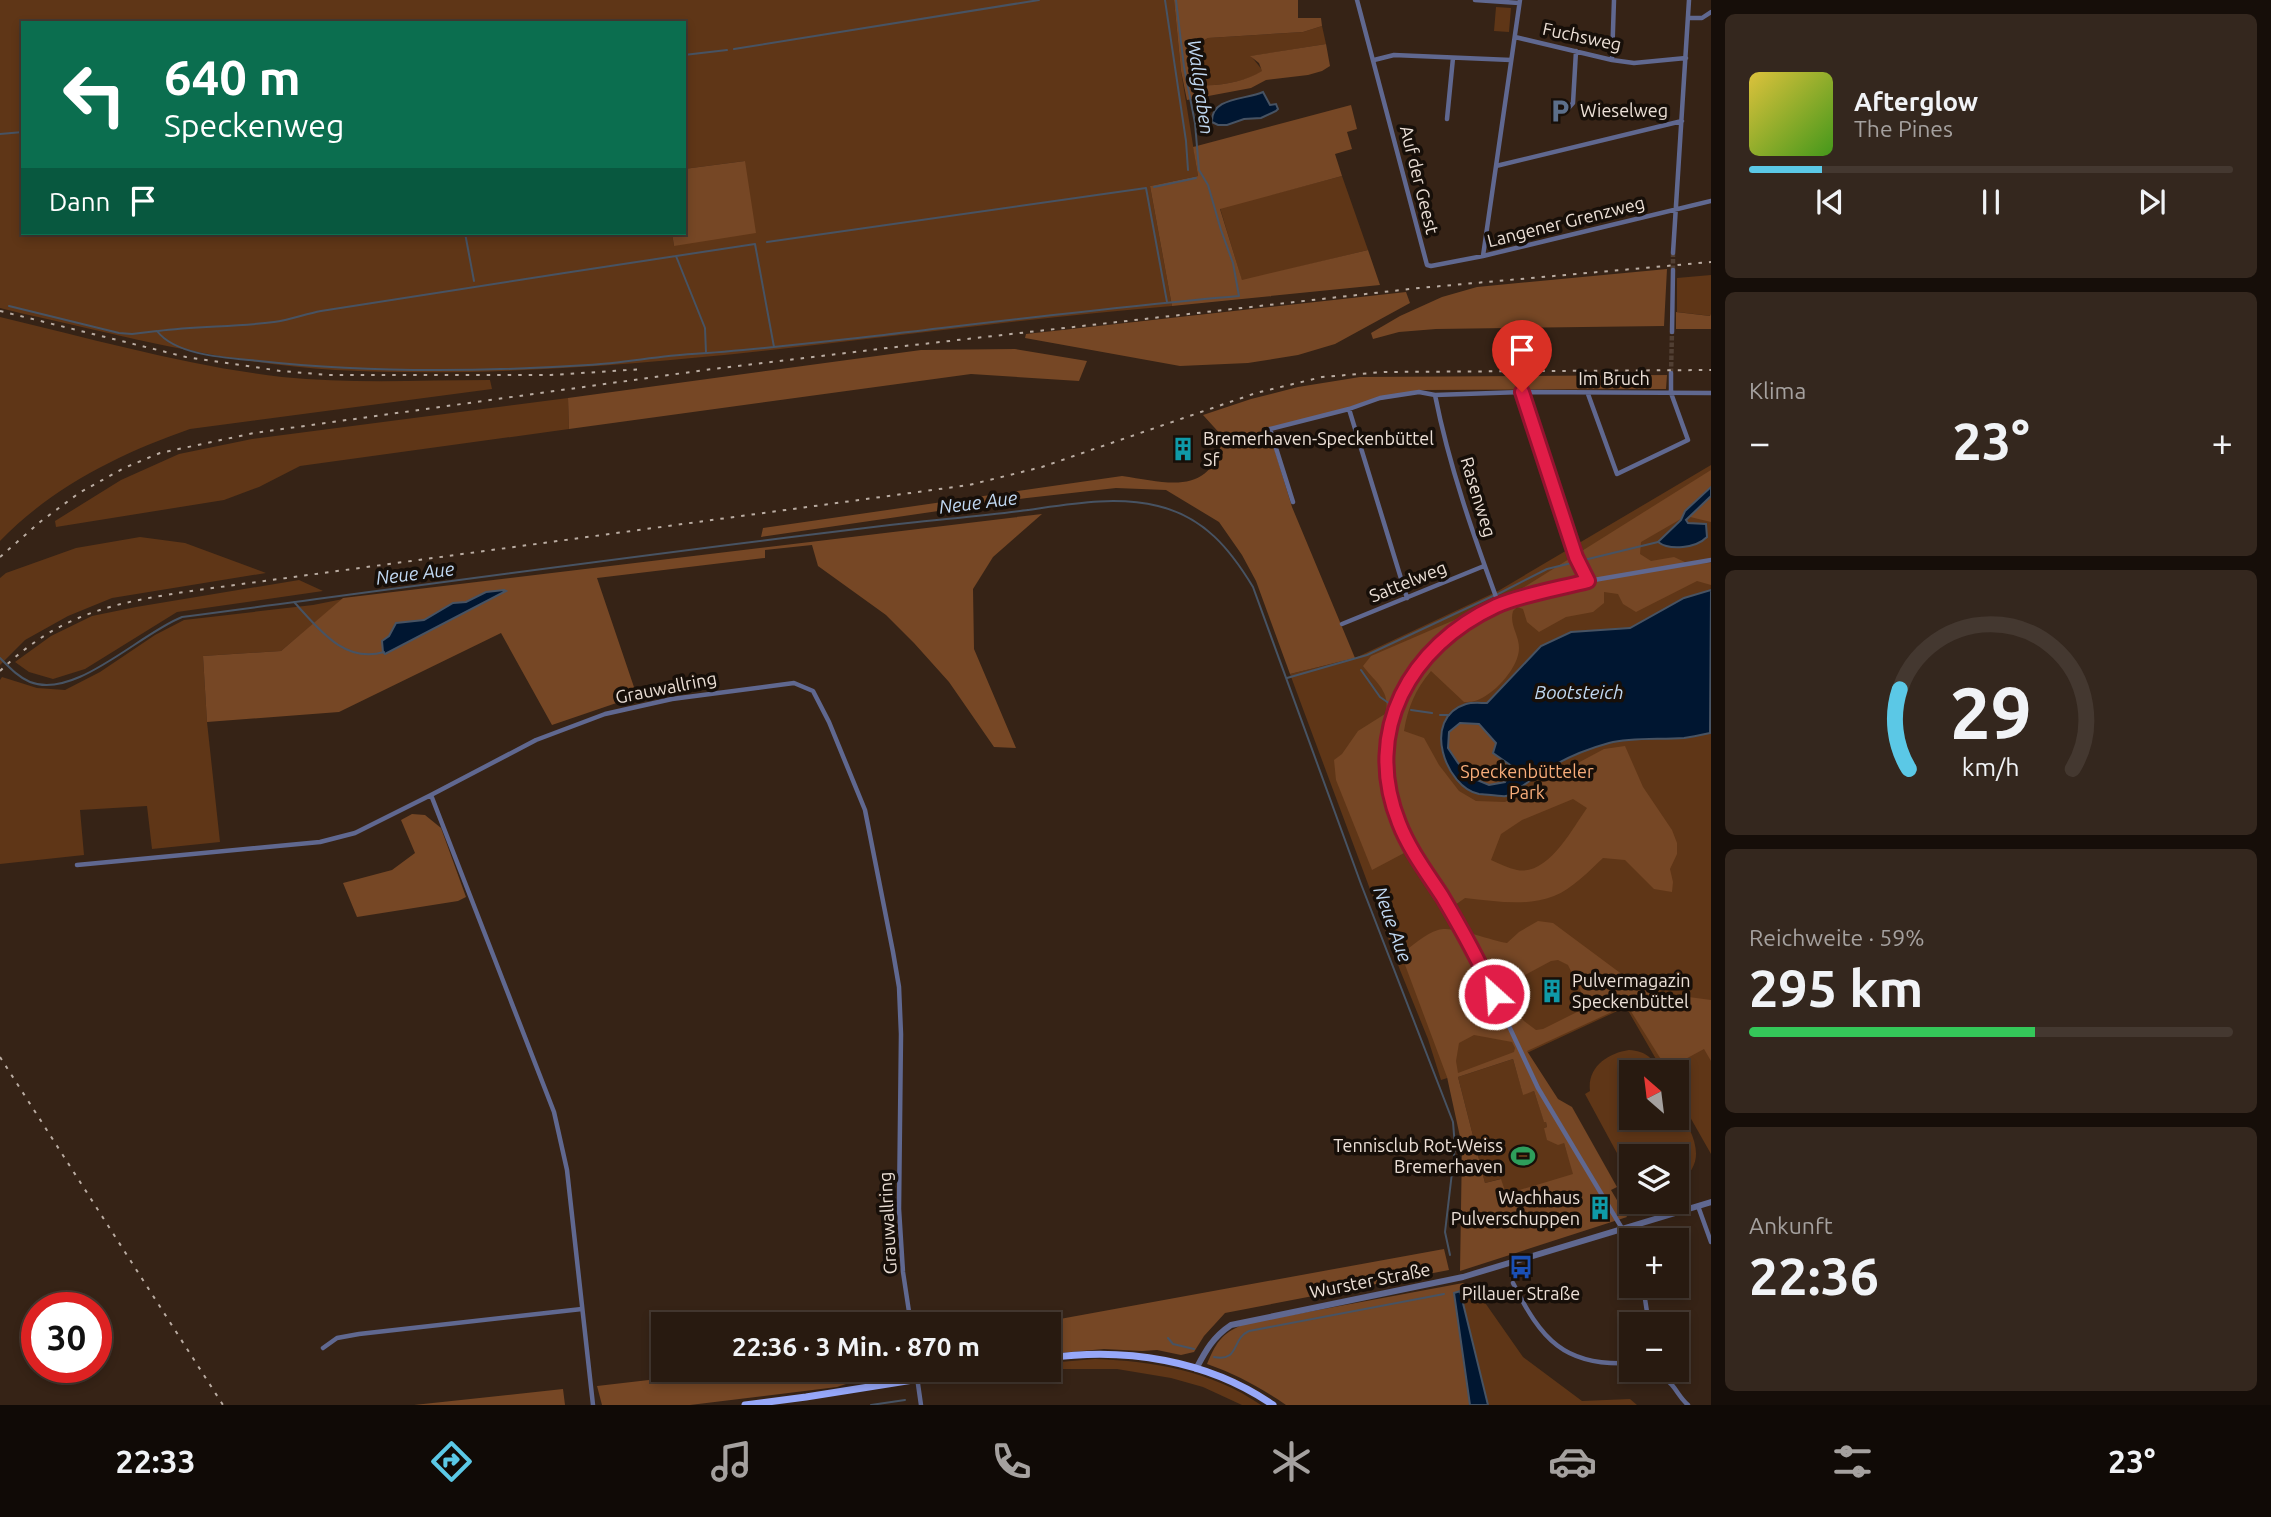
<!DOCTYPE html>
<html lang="de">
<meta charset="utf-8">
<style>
:root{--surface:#281a10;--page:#34271e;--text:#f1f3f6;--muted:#a5a19f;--line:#443830;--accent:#5bc8e6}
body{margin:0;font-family:Ubuntu,sans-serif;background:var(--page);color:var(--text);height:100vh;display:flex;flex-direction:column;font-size:26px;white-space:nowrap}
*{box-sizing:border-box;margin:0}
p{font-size:23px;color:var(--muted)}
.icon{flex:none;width:38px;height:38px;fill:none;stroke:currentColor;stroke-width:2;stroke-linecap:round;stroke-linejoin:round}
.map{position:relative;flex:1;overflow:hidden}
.details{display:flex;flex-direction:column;gap:14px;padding:14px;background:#160e09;width:560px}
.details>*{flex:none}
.hud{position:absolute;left:21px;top:21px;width:665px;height:214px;border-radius:0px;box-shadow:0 4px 10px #0003,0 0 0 2px var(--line);background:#0b6e4f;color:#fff;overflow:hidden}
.needle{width:46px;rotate:332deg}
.fabs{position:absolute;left:1619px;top:1060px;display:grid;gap:14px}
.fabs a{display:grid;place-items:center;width:70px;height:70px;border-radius:0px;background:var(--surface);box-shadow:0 4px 10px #0003,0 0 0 2px var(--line);font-size:35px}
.speed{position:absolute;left:21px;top:1292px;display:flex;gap:14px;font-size:35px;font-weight:700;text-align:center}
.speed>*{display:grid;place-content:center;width:91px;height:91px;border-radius:50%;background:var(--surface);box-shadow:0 4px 10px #0003,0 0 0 2px var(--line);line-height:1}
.speed .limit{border:10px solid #d22;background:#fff;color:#111}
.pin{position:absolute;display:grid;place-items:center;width:60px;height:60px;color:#fff;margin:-72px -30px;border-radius:50% 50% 50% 0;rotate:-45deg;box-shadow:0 0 7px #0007}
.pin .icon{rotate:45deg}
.me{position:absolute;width:77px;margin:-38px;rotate:334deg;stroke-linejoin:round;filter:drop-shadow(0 0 5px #0008)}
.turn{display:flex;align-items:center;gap:24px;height:147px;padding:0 28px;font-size:32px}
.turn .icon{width:91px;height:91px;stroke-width:2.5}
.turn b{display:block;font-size:49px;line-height:60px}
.then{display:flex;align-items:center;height:66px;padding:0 28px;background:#0003;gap:14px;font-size:26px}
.big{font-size:52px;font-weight:700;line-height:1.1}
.details .tile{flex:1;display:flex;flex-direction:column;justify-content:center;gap:10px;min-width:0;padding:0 24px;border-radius:10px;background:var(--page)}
.details .dial{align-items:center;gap:0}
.dial svg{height:182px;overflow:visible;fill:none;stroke:var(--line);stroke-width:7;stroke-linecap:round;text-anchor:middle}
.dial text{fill:var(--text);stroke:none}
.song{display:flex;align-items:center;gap:21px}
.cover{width:84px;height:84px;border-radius:10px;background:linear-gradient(135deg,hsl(50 70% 55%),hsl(100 70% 35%))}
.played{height:7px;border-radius:4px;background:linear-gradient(90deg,var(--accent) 15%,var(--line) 15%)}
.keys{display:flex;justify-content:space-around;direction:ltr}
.heat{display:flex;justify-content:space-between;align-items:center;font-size:38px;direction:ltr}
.charge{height:10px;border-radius:5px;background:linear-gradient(90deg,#34c759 59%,var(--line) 0)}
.trip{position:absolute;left:651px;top:1312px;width:410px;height:70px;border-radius:0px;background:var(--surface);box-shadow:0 4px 10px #0003,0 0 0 2px var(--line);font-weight:700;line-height:70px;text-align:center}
.tab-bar{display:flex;height:112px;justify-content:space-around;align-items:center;background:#100a06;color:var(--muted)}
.tab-bar .icon{width:49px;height:49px}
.tab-bar .on{color:var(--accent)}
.tab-bar b{font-size:32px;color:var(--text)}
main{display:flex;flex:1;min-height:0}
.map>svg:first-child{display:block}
.green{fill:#5f3617;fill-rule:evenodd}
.forest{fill:#764725;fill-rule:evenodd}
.water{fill:#001631;stroke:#475363;stroke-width:2;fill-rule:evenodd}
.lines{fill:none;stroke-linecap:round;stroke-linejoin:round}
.stream{stroke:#475363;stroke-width:2}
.minor-tunnel{stroke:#513f33;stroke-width:4.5;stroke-dasharray:4.5 2;stroke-linecap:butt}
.minor{stroke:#606890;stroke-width:4.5}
.tertiary{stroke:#606890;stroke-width:6}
.primary{stroke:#97a8f9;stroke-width:7}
.rail{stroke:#baaca2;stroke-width:2;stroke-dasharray:3.5 7;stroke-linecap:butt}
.route-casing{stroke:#92132f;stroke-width:18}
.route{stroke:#e11d48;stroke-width:12}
.labels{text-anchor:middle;stroke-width:7;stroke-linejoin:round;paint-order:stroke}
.street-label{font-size:18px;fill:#ece0d7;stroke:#170f09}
.poi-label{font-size:18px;fill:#ece0d7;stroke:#170f09;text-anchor:start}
.park-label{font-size:18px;fill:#f8ad7a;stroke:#170f09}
.water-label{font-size:19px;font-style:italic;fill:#c0d8f2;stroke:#170f09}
</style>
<main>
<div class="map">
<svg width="1711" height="1405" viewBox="0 0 1711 1405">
<rect width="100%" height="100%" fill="#362316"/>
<path class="green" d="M0,0h1174l7,71 17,105 -48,10 22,120c-279,23 -556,78 -837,64 -107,-6 -211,-34 -315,-57l-20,-5zM23,23h661v146l61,-8 -71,85 -2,-13h-649z
M1496,7l15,1 -2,24 -15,-1z
M1322,26l4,18 -75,12 12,15c-16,10 -41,15 -60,14 -6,-14 -6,-27 -4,-42l9,-5 95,-6z
M1342,176l26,74 -126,31 -22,-73z
M1711,275v41l-34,-4v-34z
M0,317c93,22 187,49 282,60 69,7 139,3 208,3l2,9 -302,40c-69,24 -138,58 -190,112z
M568,398l1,31 -269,37 -41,21 -35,13 -168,27 -1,-6 66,-41 58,-26 73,-15z
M1711,465v689l-34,-60 -1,-21h-12l-38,-66 -97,45 -88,28 -13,-41 -28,-69 -110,-296 65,-16 143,-67z
M140,537l45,6 81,30 -154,25 -44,18 -43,24 -25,25v-87l6,-5 70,-25z
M299,580l24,11 -146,21 -92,57 -32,10 -24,-7 -14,-10 36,-26 41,-20 44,-9z
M343,599l-62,52 -78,5 4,66 13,120 -68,7 -5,-43 -67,4 4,45 -84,9v-184l2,-3 35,11 28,2 35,-18 55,-37 29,-15 129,-15z
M1629,1050c17,1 24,8 31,23h-29v45h45l1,-14c15,30 34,57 0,80l-1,-27h-45v22l-46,-85 5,-3c-3,-24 18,-38 39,-41z
M1513,1059l10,35 11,-3 10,30h2l1,6 -3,1 20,15 10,31 -60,63 -14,-58 -15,4 -27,-106z
M1474,1287l49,70 59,44 48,-2 7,6h-149l-28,-114z
M1095,1359c58,2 117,12 166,46h-19l-39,-18 -32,-9 -54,-9h-56l-26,4v-3h13v-7z"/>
<path class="forest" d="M1174,0h124v18h23l1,8 -19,6 -95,6 -9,5 -1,30 5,12c19,1 43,-4 59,-14l-3,-8 -9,-7 76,-12 4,22 -8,5 -14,4 -42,5 -15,8 -64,12 -6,-29z
M1351,105l6,24 -10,3 5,17 -17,5 7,22 -122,33 22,71 126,-30 12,35 -208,21 -22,-120 48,-10 -5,-29z
M745,161l11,72 -82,13 -2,-13h12v-64z
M1667,269l-3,57 -228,3 -37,3 -26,7 -2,-6 29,-17 42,-19 35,-10z
M1406,292l4,11 -75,41 -37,11 -50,8 -68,3 -155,-28 1,-4z
M1676,312l34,4 1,-2v15h-35z
M1015,349l72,12 -8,20 -108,-7 -402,55 -1,-31 353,-48z
M1667,375l-1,14 -246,1 -152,38 24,79 63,151 -65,16 -34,-93 -14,-26 -23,-33 -53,-32 -50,-2 -89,10 -266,39 2,-9 359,-52c48,7 89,21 101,-39l-20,-22 48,-16 47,-12 62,-10z
M1711,470v52l-25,-6 -45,26 -1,12 11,7 23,-4 15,7 22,-1v22l-14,-4 -61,31 -13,-8 -5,-10 -14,-2v11l-11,9 -27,5 -27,15 -12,-10 -4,-13 -6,-2 -4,4c-4,14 6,23 6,37 0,19 -23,44 -39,51 -6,3 -11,3 -16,3l-33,-31c-16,19 -23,36 -27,60l20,7 15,27 20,26 17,10 29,1 99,-53 21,-3 18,41 29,43 5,13v11l-7,15 3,13 -1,10 -18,-3 -29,-29 -22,-2c-14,13 -31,31 -49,38 -28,11 -59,5 -89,2l-10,7 -21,-5 -28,-48 -34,18 -36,-90 -2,-20 8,-6 16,-23 27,-17c7,-22 -10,-32 -22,-48l8,-10 139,-60zM1573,799l14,9c-15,21 -39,68 -70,62 -9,-2 -17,-6 -26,-10l10,-26 21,-14z
M1042,514l-49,43 -20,32 1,60 42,99 -22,-1 -45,-65 -35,-39 -28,-28 -68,-49 -6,-21 -47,5v8l-168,20 40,118 -85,29 -51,-92 -162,79 -132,10 -4,-66 78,-5 62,-53z
M1460,723l19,1 18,19 -3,10 19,14 -8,16 -16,2 -17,-7 -14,-15 -10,-15 1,-16z
M412,814l13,1 16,13 25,69 -8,4 -101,16 -14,-34 49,-13 23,-17 -14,-33z
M1538,921l15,2 78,58 28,12 52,7v61l-7,-12 -37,20 -40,-64 -100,46 31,48 14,8 45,80 -6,3 16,27 -167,54 2,-125 -15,-69 -46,-123c11,-8 24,-20 37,-24 15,-5 50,10 69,13l12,-11zM1558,960l10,5 14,29 1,8 -4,9 -36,18 -7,1 -12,-9 -9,-11 -7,3 -2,-4 8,-4v-9l8,-8 3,-13 26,-14zM1474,1035l38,7 3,6 -1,4 -56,21 -2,-12 3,-18zM1513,1059l10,36 11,-4 10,31h2l1,5 -3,1 3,12 11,5 6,-2 9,31 -67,20 -5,-15 -16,4 -27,-106z
M1444,1249l5,21 -224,43 -21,23 -10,16 -13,3 -24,-5 -15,1 -38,-2 -56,5v-29h-21z
M1463,1283l11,4 -20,6 16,112h-184c-25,-17 -50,-31 -79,-41 10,-24 17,-33 41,-41z
M735,1370h196l-76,11 -18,6 -147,18h-88l-5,-19z
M563,1389l2,16h-151z"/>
<path class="water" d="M1263,92l7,13 6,-1 2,5 -2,2 -15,7 -17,1 -17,6h-9l-6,-3c-1,-25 33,-22 51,-30z
M1711,487v9l-25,24 2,3 18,1 1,13c-11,11 -37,14 -49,5l23,-22 4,-9z
M504,590l2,1 -121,63 -2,-2 -1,-11 7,-5 7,-13 28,-3 29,-17 13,-1 20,-10z
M1711,590l-1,143c-9,2 -18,4 -26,5 -24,2 -51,-1 -75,5 -22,6 -48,17 -68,30 -7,4 -29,22 -35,23 -3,1 -23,-2 -27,-2 -33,-6 -59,-76 -13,-90 6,-2 14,-1 21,-1l54,-57 30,-14 59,-4 54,-30zM1460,723l19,1 17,19 -3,10 20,14 -8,15 -16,3 -17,-7 -14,-15 -10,-15 1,-16z
M1460,1291l28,114h-18l-16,-112z"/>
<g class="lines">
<path class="stream" d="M1165,0l21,141 2,29
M734,49l305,-49
M684,55l43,-5
M0,134l23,-2
M1154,187l42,-9
M465,233l9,48
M767,242l379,-54 21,114
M676,256l29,72 1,25
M9,306l110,27 13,1 25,-3c19,25 72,27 102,30 109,12 220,11 329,4 35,-2 70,-9 104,-11 64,-4 128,-12 192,-19 118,-14 236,-29 355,-39l-6,-33 -12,-33 -13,-45 -9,-15 -4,-47 -11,-56 -8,-67
M158,331c39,-5 78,-4 116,-9 16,-2 31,-8 47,-11 145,-22 289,-46 434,-67l19,103
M1498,594l49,-25 111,-27
M294,602c24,26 50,62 90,50
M0,658c9,9 18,19 30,24 45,18 109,-48 152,-65 242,-32 484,-66 726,-94 37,-4 75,-7 112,-12 45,-6 93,-16 138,-5 46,11 72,43 95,81l108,297 92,238 2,25 -10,85 5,23
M1361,670l19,27 13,9
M1287,678l80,-23 126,-59
M1411,710l21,3
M1440,715h9
M1168,1338l5,6 21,5
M1214,1357c26,5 17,-18 35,-26l195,-37
M871,1405l34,-5"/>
<path class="minor-tunnel" d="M1673,270v-17
M1671,373l1,-41"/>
<path class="minor" d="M1357,0l70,265 4,1 52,-10 228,-55
M1475,0l44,3
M1688,18h14l9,-6
M1515,37l97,23 22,3 52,-5
M1374,60l20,-5 117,5
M1612,60l2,-60
M1565,112l8,-9 3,-52
M1447,119l6,-61
M1496,166l186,-45
M1673,253l16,-253
M1483,256l37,-256
M1672,332l1,-62
M1522,392l54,165 12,24
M1588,394l29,80 71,-34 -17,-47v-20
M1435,395c14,71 39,142 64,210
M1349,409l58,189
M1293,502l-23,-73 79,-20 31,-11 39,-6 16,3 87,-3 189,1
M1342,624l142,-58
M77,865l243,-23 35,-9 76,-38
M1698,1206l13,36
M1631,1257l-8,-27 -85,-142 -53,-113 -86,-150 -12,-46 -1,-23 3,-30 16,-36 27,-40 20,-19 47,-26 89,-24 123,-21
M1513,1283c28,56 51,84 118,80
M1643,1286l6,39
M323,1348l14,-10 22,-4 223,-25
M916,1370l5,35
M1660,1370c4,7 6,10 12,15 6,7 8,13 16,20
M593,1405l-26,-235 -13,-58 -123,-317 105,-55 69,-26 67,-15 122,-16 19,8 16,31 36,88 28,142 6,35 2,47 -2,175 4,63 8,53"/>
<path class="tertiary" d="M1196,1369c10,-19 17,-32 35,-44l232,-48 248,-75"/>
<path class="primary" d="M1048,1358c77,-11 160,2 225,47
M745,1405l61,-8 170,-27"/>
<path class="rail" d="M0,311l186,46 95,14 47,4h223l93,-6
M0,557l40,-35 39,-29 45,-25 36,-15 94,-20 451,-63 182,-22 532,-60 292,-26
M0,671c61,-59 117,-69 198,-81l771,-105 73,-18 214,-74 66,-16 62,-5 327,-2
M0,1057l223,348"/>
</g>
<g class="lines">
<g class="route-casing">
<path id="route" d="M1494,994c-15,-33 -33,-66 -52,-98 -15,-23 -33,-47 -43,-73 -37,-92 11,-177 97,-217 24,-11 65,-18 92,-25l-12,-24 -54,-165"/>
</g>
<use href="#route" class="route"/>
</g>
<defs>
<g id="parking-bare" transform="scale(1.89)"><path d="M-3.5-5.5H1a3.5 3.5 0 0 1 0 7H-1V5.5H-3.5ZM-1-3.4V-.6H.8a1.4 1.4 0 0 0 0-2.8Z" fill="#5c6f8a" stroke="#170f09" stroke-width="2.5" paint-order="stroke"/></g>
<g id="building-bare" transform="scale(1.89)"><path d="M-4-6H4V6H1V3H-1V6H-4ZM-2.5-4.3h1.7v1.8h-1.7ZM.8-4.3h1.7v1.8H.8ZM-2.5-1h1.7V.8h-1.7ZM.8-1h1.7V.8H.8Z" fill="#0f9aa8" stroke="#170f09" stroke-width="2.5" paint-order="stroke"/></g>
<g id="stadium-bare" transform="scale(1.89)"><path d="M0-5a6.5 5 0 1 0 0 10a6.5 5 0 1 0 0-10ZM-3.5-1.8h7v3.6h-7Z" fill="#2e9e5b" stroke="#170f09" stroke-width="2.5" paint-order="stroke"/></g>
<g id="bus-bare" transform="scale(1.89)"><path d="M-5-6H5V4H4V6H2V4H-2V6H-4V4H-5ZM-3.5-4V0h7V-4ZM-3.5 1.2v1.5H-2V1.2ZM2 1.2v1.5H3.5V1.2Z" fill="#1a4fb4" stroke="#170f09" stroke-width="2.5" paint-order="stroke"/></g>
</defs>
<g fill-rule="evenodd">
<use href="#parking-bare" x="1560" y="111"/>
<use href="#building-bare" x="1183" y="449"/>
<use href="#building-bare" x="1552" y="991"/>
<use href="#stadium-bare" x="1523" y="1156"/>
<use href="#building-bare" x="1600" y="1208"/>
<use href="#bus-bare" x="1521" y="1267"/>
</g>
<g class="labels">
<g class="street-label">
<text transform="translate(1582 37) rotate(12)" y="6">Fuchsweg</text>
<text transform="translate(1419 180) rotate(76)" y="6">Auf der Geest</text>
<text transform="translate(1566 222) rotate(-14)" y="6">Langener Grenzweg</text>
<text x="1614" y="385">Im Bruch</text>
<text transform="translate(1478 497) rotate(73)" y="6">Rasenweg</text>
<text transform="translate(1408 582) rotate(-22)" y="6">Sattelweg</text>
<text transform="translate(666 688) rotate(-11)" y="6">Grauwallring</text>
<text transform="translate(888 1223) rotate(-93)" y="6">Grauwallring</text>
<text transform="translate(1370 1281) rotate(-11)" y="6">Wurster Straße</text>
</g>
<g class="poi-label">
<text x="1580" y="117">Wieselweg</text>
<text x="1203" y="445">Bremerhaven-Speckenbüttel<tspan x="1203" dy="21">Sf</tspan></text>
<text x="1572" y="987">Pulvermagazin<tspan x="1572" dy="21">Speckenbüttel</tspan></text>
<text x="1503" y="1152" text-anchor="end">Tennisclub Rot-Weiss<tspan x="1503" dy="21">Bremerhaven</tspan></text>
<text x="1580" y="1204" text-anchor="end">Wachhaus<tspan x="1580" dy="21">Pulverschuppen</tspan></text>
<text x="1521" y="1300" text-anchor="middle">Pillauer Straße</text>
</g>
<g class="park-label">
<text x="1527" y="778">Speckenbütteler<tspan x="1527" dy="21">Park</tspan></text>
</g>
<g class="water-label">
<text transform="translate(1201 87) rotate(82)" y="7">Wallgraben</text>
<text transform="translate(978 502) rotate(-7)" y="7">Neue Aue</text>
<text transform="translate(415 573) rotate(-7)" y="7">Neue Aue</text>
<text x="1579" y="699">Bootsteich</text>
<text transform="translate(1393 924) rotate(70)" y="7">Neue Aue</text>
</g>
</g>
</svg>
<div class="fabs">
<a><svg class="needle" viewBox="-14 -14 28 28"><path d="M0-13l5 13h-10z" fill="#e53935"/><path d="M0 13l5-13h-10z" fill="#a5a19f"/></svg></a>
<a><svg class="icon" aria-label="layers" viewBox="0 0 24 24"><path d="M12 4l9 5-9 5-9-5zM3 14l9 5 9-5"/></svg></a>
<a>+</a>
<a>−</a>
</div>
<div class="speed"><div class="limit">30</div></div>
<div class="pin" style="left:1522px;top:392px;background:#d93025"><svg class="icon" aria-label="arrive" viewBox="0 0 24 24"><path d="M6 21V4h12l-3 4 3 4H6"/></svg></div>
<svg class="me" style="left:1494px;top:994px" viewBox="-20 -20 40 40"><circle r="17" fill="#e11d48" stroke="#fff" stroke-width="3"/><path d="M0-11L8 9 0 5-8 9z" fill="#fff"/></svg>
<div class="trip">22:36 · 3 Min. · 870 m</div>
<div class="hud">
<div class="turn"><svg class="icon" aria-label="left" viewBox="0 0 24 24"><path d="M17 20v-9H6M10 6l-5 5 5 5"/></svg><div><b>640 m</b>Speckenweg</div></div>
<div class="then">Dann<svg class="icon" aria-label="arrive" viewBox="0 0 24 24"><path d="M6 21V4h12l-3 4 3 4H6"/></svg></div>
</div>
</div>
<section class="details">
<div class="tile">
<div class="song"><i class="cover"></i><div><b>Afterglow</b><p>The Pines</p></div></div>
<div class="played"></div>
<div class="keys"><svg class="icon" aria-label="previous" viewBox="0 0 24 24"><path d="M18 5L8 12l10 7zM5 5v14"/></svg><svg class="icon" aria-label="pause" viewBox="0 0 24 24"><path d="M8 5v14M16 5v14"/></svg><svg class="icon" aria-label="next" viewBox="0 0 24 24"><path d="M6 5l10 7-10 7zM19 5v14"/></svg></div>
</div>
<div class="tile"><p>Klima</p>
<div class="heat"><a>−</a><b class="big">23°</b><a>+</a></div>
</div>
<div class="tile dial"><svg viewBox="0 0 100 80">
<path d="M14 69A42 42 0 1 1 86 69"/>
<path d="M14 69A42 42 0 0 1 10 34" stroke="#5bc8e6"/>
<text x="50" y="56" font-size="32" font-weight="700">29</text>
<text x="50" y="72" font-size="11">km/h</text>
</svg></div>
<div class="tile"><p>Reichweite · 59%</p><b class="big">295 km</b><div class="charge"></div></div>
<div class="tile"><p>Ankunft</p><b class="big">22:36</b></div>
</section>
</main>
<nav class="tab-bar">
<b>22:33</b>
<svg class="icon on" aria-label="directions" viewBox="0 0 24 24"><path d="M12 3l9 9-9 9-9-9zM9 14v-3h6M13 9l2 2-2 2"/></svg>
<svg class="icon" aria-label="music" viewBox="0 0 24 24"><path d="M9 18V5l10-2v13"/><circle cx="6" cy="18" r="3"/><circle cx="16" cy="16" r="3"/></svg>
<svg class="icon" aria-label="phone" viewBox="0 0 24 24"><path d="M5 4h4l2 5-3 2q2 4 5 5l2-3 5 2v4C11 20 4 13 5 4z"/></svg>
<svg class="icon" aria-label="climate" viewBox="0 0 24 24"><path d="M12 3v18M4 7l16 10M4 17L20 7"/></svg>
<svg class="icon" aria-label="car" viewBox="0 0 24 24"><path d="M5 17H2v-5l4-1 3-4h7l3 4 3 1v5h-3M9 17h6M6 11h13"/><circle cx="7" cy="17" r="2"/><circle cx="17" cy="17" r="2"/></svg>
<svg class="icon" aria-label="filters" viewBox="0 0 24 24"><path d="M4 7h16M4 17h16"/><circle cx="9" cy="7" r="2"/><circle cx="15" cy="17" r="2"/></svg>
<b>23°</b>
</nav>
